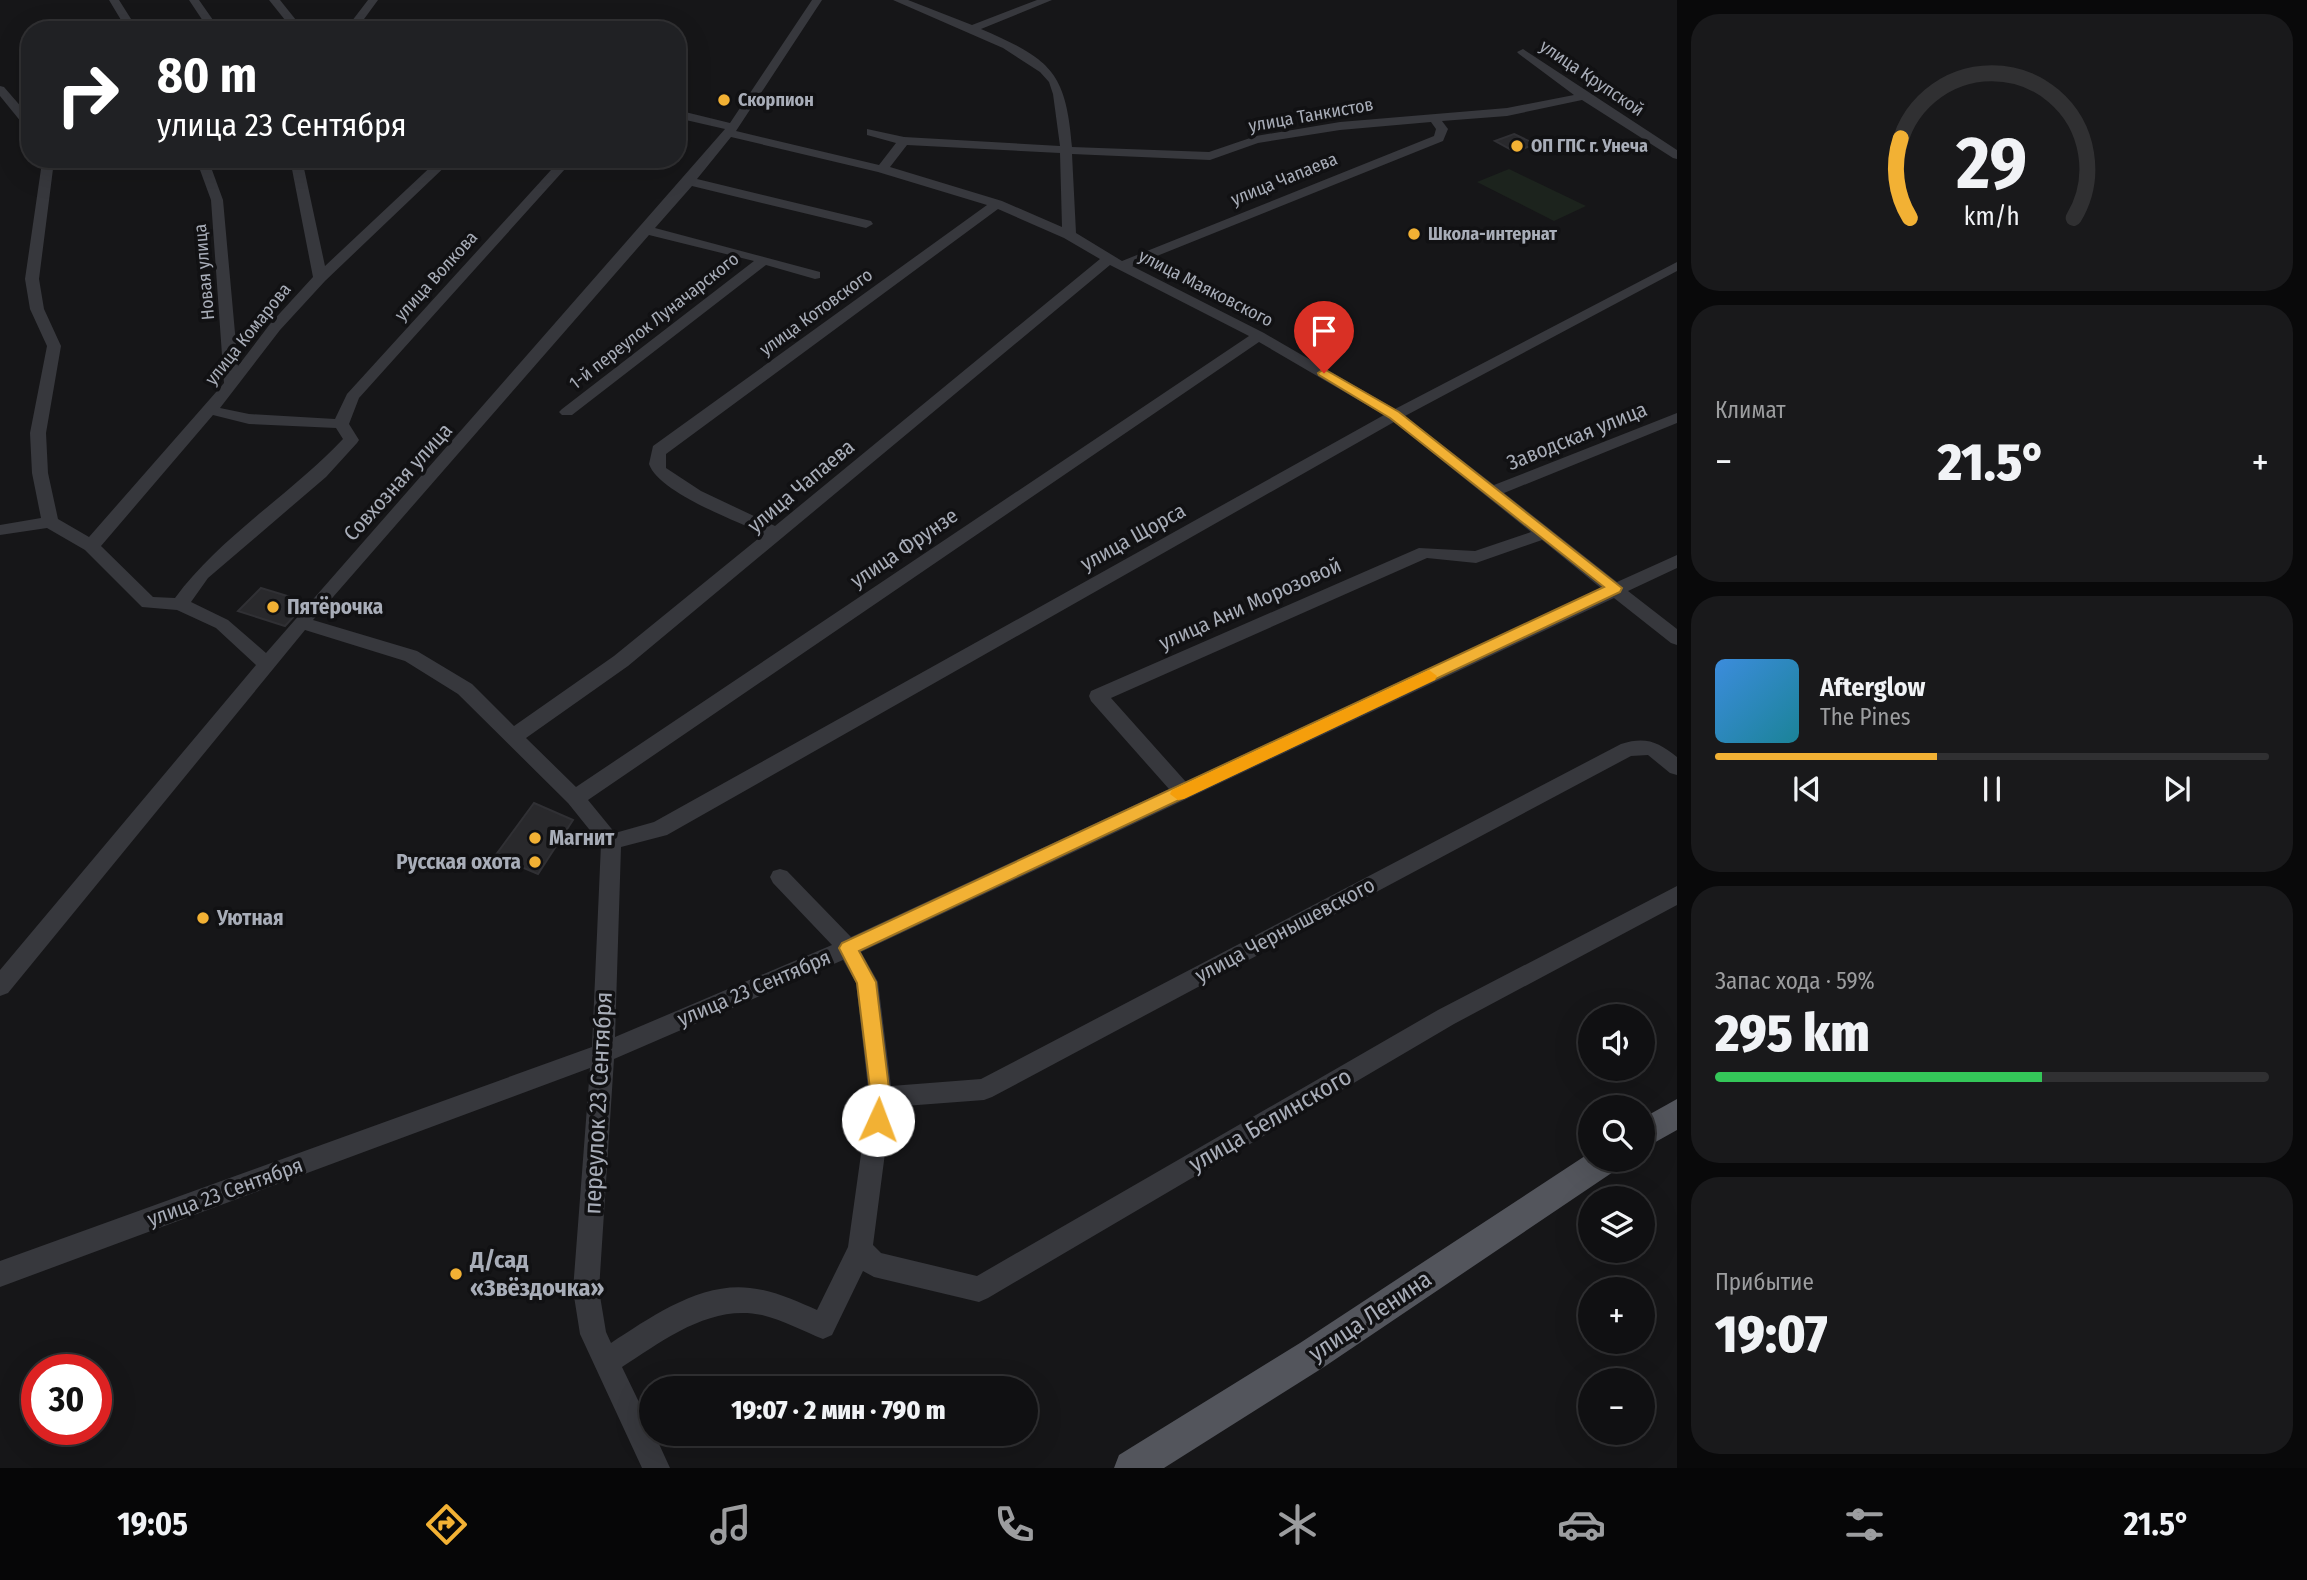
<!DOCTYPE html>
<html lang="ru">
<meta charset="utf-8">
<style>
:root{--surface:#101012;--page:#19191b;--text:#f1f3f6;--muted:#9c9d9f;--line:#303032;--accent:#f2b134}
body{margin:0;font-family:"Fira Sans Condensed",sans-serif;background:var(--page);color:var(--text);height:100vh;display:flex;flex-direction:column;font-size:26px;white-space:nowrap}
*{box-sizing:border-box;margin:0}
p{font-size:23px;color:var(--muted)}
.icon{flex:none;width:38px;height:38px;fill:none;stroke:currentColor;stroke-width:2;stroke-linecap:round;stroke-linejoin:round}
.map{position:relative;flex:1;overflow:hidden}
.details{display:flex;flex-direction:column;gap:14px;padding:14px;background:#09090a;width:630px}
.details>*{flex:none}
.banner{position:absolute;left:21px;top:21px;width:665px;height:147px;border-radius:28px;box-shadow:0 7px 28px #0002,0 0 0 2px var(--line);background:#202124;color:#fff;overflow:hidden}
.buttons{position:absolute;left:1578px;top:1004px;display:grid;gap:14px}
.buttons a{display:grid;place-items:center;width:77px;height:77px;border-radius:50%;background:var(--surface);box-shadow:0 7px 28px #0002,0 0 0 2px var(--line);font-size:35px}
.speed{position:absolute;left:21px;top:1354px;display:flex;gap:14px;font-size:35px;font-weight:700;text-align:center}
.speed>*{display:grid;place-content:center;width:91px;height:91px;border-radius:50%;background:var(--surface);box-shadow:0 7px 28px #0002,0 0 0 2px var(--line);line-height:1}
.speed .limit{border:10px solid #d22;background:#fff;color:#111}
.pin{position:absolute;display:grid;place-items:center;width:60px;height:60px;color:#fff;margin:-72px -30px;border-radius:50% 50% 50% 0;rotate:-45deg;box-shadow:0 0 7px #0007}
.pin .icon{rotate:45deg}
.me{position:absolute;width:77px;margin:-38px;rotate:2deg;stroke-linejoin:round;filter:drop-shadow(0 0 5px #0008)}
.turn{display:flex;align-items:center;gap:24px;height:147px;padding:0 21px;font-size:32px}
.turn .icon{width:91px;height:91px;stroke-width:2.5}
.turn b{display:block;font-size:49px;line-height:60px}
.big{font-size:52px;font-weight:800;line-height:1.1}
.details .card{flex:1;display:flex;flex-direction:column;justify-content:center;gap:10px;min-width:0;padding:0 24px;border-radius:28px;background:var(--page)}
.details .dial{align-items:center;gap:0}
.dial svg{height:182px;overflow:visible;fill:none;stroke:var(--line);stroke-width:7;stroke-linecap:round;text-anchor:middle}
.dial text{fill:var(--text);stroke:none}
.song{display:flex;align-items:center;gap:21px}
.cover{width:84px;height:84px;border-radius:10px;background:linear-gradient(135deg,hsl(210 70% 55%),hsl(190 70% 35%))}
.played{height:7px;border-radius:4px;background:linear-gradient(90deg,var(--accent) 40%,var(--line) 40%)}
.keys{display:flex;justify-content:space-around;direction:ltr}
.heat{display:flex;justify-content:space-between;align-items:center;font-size:38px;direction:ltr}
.charge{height:10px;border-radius:5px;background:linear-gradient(90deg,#34c759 59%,var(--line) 0)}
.trip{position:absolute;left:639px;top:1376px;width:399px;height:70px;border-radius:35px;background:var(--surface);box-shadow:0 7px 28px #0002,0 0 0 2px var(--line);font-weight:800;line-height:70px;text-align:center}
.tab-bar{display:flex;height:112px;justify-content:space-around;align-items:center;background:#060607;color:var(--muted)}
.tab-bar .icon{width:49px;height:49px}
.tab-bar .active{color:var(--accent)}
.tab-bar b{font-size:32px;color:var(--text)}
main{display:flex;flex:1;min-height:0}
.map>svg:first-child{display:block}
.green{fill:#1c231d}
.building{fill:#29292c;stroke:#303034;stroke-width:2}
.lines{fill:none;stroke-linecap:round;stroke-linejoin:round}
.minor{fill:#37383d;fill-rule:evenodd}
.major{fill:#53555c;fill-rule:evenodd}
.route{fill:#f2b134;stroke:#9d7322;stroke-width:2}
.slow{fill:#f59e0b}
.poi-dot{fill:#f2b134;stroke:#111113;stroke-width:2.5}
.labels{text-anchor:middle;stroke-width:7;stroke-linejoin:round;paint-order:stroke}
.far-street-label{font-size:18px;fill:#a8adb8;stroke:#111113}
.far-poi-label{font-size:18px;font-weight:bold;fill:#a8adb8;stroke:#111113;text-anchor:start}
.street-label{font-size:21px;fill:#a8adb8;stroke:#111113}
.poi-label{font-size:21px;font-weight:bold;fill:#a8adb8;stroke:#111113;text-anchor:start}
.near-street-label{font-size:24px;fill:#a8adb8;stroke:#111113}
.near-poi-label{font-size:24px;font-weight:bold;fill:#a8adb8;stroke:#111113;text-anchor:start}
</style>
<main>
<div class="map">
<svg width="1677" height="1468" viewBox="0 0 1677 1468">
<rect width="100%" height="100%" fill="#161618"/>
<path class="green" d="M1509,169l77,37 -32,15 -77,-39z"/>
<path class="building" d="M1514,134l21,10 -20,8 -20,-11z
M261,588l46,14 -22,24 -47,-15z
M534,803l39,17 -35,54 -43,-18z"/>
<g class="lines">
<path class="minor" d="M109,0h10l19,30h-11z
M189,0h10l21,30h-11z
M269,0h11l24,30h-11z
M368,0h10l-22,30h-11z
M812,0h10l-86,131 143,34 17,-22 -29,-8v-6l37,8 156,9 -7,-52 -4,-12 -9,-10 -37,-24 -110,-48h15l64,25 65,-25h15l-71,29c69,30 85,42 91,118l137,5 47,-16 84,-14 167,-14 67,-13 -55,-41 -2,-2 6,-3 154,101v9l-4,-1 -91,-58 -75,16 -65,5 6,8 -5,12 -311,125 132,67 131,76 282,-147v9l-272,145 89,69 183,-72v10l-173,70 113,89 60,-27v13l-49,23 49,38v16l-6,-2 -57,-45 -753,354 17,30 13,104 90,-7 640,-335c25,-8 37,-2 56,13v18l-7,-2 -22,-18 -17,1 -639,341 -8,3 -93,7 -18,138 8,8 96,23 461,-266 239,-124v19l-223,119 -466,274 -9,4 -105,-25 -11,-6 -31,64 -9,4c-20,-8 -40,-19 -61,-24 -52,-11 -98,25 -140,52l29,60v6h3l16,35h-28l-62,-134 -7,-44 17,-222 -590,219v-26l592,-214 9,-203 -33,-41 -110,-109 -53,-33 -100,-31 -297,363 -8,3v-26l256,-305 -40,-37 -39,-18 -35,-3 -57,-57 -38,-22 -47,7v-10l41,-7 -9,-45 -2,-40 17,-87 -17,-37 -5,-30 16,-110 -2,-10h12l2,10 -14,110 5,30 17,37 -15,87 2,40 10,46 31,18 135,-154 -13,-183 -15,-41h12l15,41 15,166 32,-42 43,-47 -23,-118h12l23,107 114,-107h14l-128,122 -45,49 -60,78 29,6 86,5 12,-25 214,-235h13l-215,239 -10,26 10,16 -2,3 -31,34 -118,101 -17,24 37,18 38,33 459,-524 -48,-11v-8l53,13zM1431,122l5,7 -2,7 -312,125 -46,-28 -4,-79 138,6 48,-17 82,-13zM731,137l147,35 109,33 -334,241 -4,18c10,29 88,57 115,70l-150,122 -100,70 -42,-42 -55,-33 -104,-31 336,-385 105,26 -192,148 -3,3 3,3h10l194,-150 49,14 5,-1v-6l-165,-44 37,-42 174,42 7,-4 -2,-3 -174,-42zM907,145l153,8 2,74 -60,-26 -112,-34zM998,209l66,29 36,21 -325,267 -74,-35 -35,-23v-14zM1110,265l139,71 -673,451 -50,-49 102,-72zM1259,342l125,73 -730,407 -39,11 -27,-33zM213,415l36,9 87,4 7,11c-53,56 -122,97 -168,159l-22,-1 -52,-51zM1394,422l137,110 -56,19 -56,-3 -328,143 -2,5 2,5 78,88 -318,148 -64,-66 -7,-2 -7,2 -3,6 3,6 59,62 -217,92 6,-190 46,-12zM1542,540l60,49 -416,193 -75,-84 316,-140 49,5zM843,960l13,23 13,114 -21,150 -31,63c-21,-9 -44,-20 -67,-22 -50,-6 -99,29 -139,55l-5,-11 -7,-42 15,-231z
M0,86l4,1 26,30v12l-4,-1 -26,-32z"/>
<path class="major" d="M1677,1099v31l-34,19v-31z
M1591,1152v8h29l-4,10 -292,197 -160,101h-50l5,-13 181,-112z"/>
</g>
<path class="route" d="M1324,369l75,43 223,176 -2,4 -761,359 17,31 14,115 -5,29 -7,3 -7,-3 -3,-6 3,-23 -14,-114 -18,-35 3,-5 762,-356 -214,-169 -71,-43 -1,-2z"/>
<path class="slow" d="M1429,670l8,6 -2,4 -251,119 -6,1 -8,-6 2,-4z"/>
<g class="poi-dot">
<circle cx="724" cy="100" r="7"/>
<circle cx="1517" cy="146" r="7"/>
<circle cx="1414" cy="234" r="7"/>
<circle cx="273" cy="607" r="7"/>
<circle cx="535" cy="838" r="7"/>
<circle cx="535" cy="862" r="7"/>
<circle cx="203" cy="918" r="7"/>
<circle cx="456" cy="1274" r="7"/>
</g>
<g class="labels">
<g class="far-street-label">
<text transform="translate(1592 78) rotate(34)" y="6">улица Крупской</text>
<text transform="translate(1311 115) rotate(-10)" y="6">улица Танкистов</text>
<text transform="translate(1284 179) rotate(-22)" y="6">улица Чапаева</text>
<text transform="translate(204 272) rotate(-95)" y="6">Новая улица</text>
<text transform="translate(436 276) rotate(-48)" y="6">улица Волкова</text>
<text transform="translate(1206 288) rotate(27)" y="6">улица Маяковского</text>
<text transform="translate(816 312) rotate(-36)" y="6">улица Котовского</text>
<text transform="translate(654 321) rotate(-38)" y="6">1-й переулок Луначарского</text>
<text transform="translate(248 334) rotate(-51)" y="6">улица Комарова</text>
</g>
<g class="far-poi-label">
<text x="738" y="106">Скорпион</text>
<text x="1531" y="152">ОП ГПС г. Унеча</text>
<text x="1428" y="240">Школа-интернат</text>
</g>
<g class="street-label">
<text transform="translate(1577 436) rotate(-22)" y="7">Заводская улица</text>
<text transform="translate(398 482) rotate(-48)" y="7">Совхозная улица</text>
<text transform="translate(801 486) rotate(-40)" y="7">улица Чапаева</text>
<text transform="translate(1133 537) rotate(-29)" y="7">улица Щорса</text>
<text transform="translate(904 548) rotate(-34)" y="7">улица Фрунзе</text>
<text transform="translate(1250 604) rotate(-24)" y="7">улица Ани Морозовой</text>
<text transform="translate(1285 930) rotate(-28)" y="7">улица Чернышевского</text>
<text transform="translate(754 988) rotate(-23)" y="7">улица 23 Сентября</text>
<text transform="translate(225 1192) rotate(-20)" y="7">улица 23 Сентября</text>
</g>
<g class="poi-label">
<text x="287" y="614">Пятёрочка</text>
<text x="549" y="845">Магнит</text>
<text x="521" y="869" text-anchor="end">Русская охота</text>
<text x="217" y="925">Уютная</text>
</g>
<g class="near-street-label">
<text transform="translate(598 1103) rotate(-87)" y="8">переулок 23 Сентября</text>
<text transform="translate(1270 1120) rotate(-30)" y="8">улица Белинского</text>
<text transform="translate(1370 1316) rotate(-34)" y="8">улица Ленина</text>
</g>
<g class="near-poi-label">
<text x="470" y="1268">Д/сад<tspan x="470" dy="28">«Звёздочка»</tspan></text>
</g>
</g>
</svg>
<div class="buttons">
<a><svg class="icon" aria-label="sound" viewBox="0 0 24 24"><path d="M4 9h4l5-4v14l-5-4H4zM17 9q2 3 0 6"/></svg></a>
<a><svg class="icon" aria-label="search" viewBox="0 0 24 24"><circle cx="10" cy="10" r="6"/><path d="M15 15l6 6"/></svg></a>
<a><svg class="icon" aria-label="layers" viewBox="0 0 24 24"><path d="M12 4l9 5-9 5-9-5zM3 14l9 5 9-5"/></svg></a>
<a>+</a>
<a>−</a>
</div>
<div class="speed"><div class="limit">30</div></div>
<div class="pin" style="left:1324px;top:373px;background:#d93025"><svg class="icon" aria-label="arrive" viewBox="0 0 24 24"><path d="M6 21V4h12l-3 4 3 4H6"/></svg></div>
<svg class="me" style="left:878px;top:1120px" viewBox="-20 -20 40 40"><circle r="19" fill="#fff"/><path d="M0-13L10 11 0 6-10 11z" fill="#f2b134"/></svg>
<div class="trip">19:07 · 2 мин · 790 m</div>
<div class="banner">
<div class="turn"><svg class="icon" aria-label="right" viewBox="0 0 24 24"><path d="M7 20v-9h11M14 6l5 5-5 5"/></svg><div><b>80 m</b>улица 23 Сентября</div></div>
</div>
</div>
<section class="details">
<div class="card dial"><svg viewBox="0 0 100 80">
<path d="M14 69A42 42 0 1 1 86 69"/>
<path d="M14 69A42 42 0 0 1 10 34" stroke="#f2b134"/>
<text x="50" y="56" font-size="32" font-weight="700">29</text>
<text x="50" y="72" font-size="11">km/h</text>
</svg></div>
<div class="card"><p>Климат</p>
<div class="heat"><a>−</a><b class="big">21.5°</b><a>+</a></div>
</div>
<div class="card">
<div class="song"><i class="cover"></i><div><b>Afterglow</b><p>The Pines</p></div></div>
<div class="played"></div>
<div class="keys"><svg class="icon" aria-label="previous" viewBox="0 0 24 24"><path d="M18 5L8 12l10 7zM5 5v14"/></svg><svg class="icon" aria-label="pause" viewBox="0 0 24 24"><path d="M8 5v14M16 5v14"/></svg><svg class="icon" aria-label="next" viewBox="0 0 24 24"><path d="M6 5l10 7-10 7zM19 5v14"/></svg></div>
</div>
<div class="card"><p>Запас хода · 59%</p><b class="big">295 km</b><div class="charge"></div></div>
<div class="card"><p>Прибытие</p><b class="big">19:07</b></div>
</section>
</main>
<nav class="tab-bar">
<b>19:05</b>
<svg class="icon active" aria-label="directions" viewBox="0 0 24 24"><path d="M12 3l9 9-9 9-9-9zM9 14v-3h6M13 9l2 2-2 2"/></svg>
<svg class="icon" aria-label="music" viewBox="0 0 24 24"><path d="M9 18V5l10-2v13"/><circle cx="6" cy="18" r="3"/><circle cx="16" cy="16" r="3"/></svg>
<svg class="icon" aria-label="phone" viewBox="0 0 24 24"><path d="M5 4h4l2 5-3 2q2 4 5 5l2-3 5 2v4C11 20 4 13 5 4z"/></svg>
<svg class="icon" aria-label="climate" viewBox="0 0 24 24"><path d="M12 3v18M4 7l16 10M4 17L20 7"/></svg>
<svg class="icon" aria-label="car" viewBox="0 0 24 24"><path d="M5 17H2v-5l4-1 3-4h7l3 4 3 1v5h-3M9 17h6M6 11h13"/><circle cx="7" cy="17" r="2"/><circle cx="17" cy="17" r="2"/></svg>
<svg class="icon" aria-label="filters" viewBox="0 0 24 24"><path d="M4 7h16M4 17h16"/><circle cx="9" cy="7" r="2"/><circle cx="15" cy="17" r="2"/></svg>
<b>21.5°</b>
</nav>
